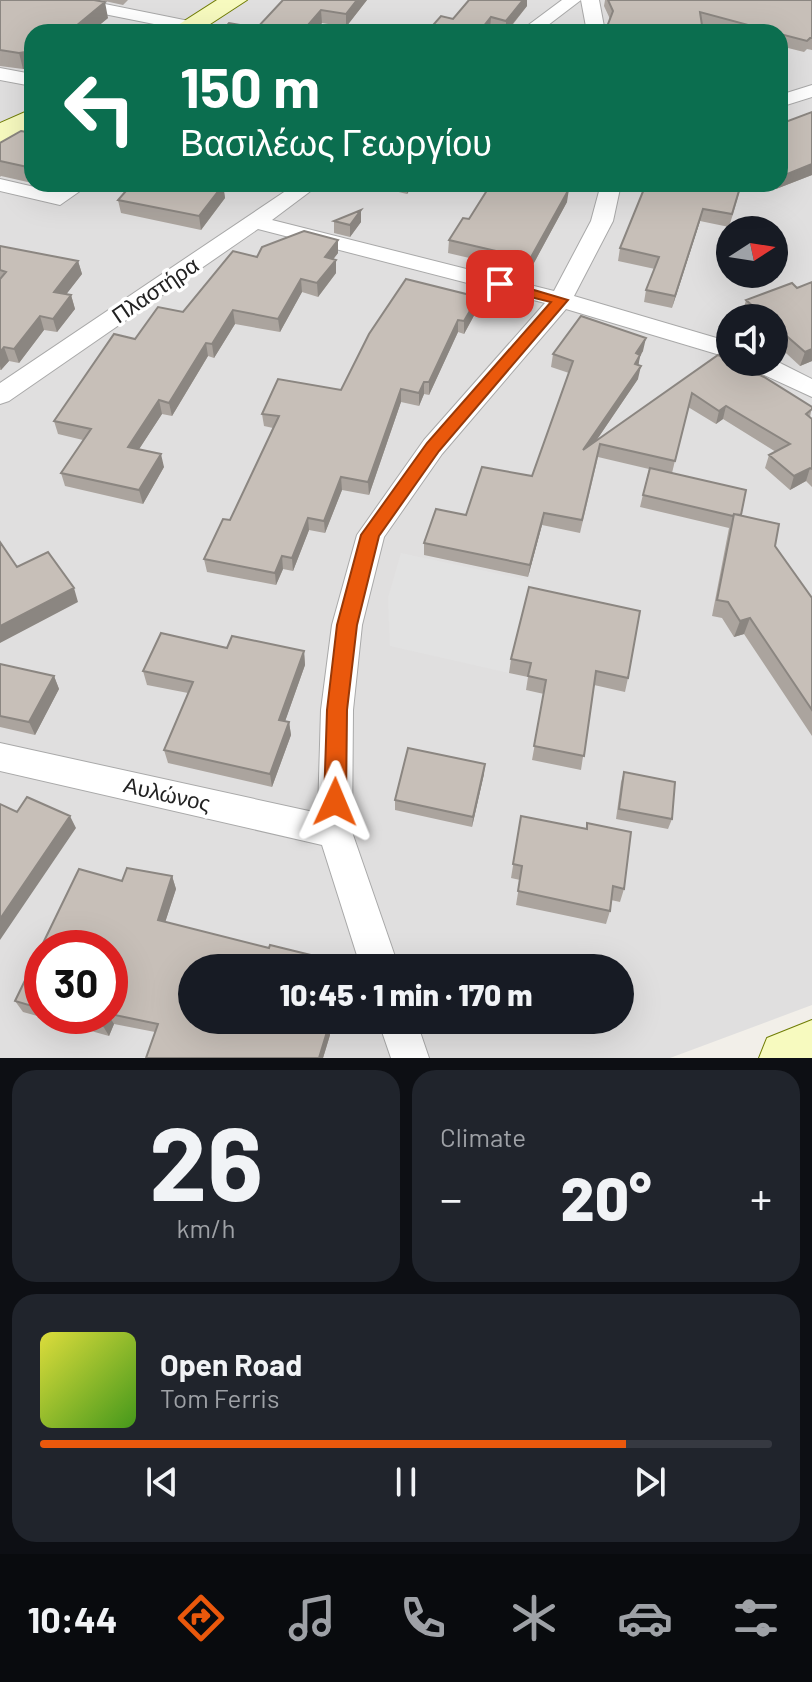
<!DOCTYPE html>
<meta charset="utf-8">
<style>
:root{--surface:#171b24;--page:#20242c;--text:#f1f3f6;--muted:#9ea1a6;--line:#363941;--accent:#ea580c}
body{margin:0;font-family:Barlow,sans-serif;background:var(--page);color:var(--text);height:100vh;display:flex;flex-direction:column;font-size:30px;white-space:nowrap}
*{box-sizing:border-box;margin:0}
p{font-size:26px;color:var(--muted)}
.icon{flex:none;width:44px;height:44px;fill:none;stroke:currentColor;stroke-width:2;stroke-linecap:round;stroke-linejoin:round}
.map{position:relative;height:1058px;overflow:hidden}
.details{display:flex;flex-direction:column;gap:12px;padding:12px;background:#0d0f14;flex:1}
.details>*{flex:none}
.guide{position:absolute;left:24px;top:24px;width:764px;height:168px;border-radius:24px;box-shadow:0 8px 32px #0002;background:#0b6e4f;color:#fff;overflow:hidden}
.needle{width:52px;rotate:78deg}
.controls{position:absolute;left:716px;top:216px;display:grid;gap:16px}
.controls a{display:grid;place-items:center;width:72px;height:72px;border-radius:50%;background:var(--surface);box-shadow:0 8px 32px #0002;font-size:40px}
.speed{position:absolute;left:24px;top:930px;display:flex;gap:16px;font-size:40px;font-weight:700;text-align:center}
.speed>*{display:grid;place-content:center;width:104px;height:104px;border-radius:50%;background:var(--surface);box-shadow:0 8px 32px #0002;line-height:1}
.speed .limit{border:12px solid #d22;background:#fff;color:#111}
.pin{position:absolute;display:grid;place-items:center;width:68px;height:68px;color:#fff;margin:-34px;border-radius:16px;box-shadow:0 4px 12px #0006}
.me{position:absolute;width:88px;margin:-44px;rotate:1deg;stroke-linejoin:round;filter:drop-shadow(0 0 6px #0008)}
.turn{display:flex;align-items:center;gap:28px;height:168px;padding:0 24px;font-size:36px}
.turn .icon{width:104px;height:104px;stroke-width:2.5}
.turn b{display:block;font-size:56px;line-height:68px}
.big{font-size:60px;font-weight:800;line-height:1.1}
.details .widget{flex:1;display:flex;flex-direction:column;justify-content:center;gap:12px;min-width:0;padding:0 28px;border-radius:24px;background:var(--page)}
.details .dial{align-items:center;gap:0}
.dial b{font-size:104px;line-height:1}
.song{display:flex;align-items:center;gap:24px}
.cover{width:96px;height:96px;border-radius:12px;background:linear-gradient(135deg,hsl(60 70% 55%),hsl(100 70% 35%))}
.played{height:8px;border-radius:4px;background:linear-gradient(90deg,var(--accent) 80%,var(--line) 80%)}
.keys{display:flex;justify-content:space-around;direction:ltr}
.heat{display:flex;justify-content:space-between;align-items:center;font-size:44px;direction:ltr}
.details .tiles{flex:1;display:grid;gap:12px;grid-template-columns:1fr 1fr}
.widget:last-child{grid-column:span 2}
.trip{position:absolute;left:178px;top:954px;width:456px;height:80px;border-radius:40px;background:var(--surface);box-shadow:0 8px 32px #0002;font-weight:800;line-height:80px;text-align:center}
.menu{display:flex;height:128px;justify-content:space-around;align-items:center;background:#090b0e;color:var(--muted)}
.menu .icon{width:56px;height:56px}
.menu .on{color:var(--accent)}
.menu b{font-size:36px;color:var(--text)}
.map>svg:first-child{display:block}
.residential{fill:#e0dfdf;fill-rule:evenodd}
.parking{fill:#e2e2e2}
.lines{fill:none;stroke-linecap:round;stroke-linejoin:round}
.lane-casing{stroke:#a9a9a9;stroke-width:2}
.street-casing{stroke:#a9a9a9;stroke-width:2}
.secondary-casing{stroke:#707d05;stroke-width:2}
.lane{fill:#fff;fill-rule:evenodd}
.street{fill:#fff;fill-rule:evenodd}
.secondary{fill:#f7fabf;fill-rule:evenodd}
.wall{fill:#aba49e;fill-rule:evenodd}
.shaded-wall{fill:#8b8681}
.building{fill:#c7bfb8;stroke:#8b8681;stroke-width:2}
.route{fill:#ea580c;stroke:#983908;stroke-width:2}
.labels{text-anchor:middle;stroke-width:7;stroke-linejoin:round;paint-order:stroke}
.street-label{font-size:22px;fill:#222;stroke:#fff}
</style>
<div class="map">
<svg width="812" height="1058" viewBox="0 0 812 1058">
<rect width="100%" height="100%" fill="#f2efe9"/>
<path class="residential" d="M0,0h812v1005l-142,53h-670zM32,32h748v152h-748zM730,230h44v44h-44zM730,318h44v44h-44zM42,948h68v68h-68zM192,968h428v52h-428z"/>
<path class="parking" d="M401,553l131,28 -23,92 -119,-27 -2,-48z"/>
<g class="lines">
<g class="lane-casing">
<path id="lane" d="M170,21l7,2 -13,9h-10z"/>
</g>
<g class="street-casing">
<path id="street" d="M50,0h35l104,21 9,5 -9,5 -130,-26z
M562,0h37l6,32h-18l-6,-32 -42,32h-20z
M0,68l32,6v12l-32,-6z
M812,85v12l-32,10v-12z
M0,179l56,13 11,-8h23l-30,21 -60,-14z
M296,184h24l-48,36 282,71 37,-70 10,-37h20l-8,37 -39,75 156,46v16l-164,-49 -124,145 -58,83 -22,88 -9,85 -1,122 47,136h-38l-39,-123 -322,-74v-28l318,70 3,-103 11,-85 25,-90 67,-95 121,-137 -287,-74 -249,172 -9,3v-21z
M774,360l38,19v18l-63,-29 -3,-6z
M378,1020h38l13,38h-38z"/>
</g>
<g class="secondary-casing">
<path id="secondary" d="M217,0h30l-49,32h-31z
M32,109v19l-32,15v-20z
M812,1020v38h-53l8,-20z"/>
</g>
<use href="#lane" class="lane"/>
<use href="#street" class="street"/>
<use href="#secondary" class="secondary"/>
</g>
<path class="wall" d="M0,0l108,18 -17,14h-59v36l-9,1 -23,-3z
M100,0h28l-5,5z
M283,0h84l-21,27 -24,-4 -8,9h-93l36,-4z
M605,0h207v50l-5,-1 -3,3 -24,-6v-14h-51l-27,-7 -92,-6 -6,-13z
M527,6l-20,26 -17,-2 -2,2h-61l26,-13z
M812,112v63l-36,14 -26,-5h30v-60z
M32,133v50l-31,-7 -1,1v-34z
M35,184h19l-3,4z
M369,184h45l-7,10 -38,-9z
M646,184h96l-13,43 -29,-6 -28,87 -28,-6 2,-12 9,-21 -37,-8 2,-13z
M223,185l2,13 -24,32 -80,-17 -3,-13z
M562,187l5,15 -38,70 -81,-19 1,-13 20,-21z
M361,210v12l-11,15 -16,-4v-12z
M338,240v13l-5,6 3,14 -18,24 -16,-5 -22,40 -45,-8 -21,34 -6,-2 -36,60 -10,-2 -23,35 25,18 -21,37 -78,-18 -4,-13 22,-33 -25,-6 -4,-13 81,-82 48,-27 74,-55z
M0,246l78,15 4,13 -16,20 5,1 4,14 -18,23 -13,-2 -25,33 -10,-2 -8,9h-1z
M792,283l20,78 -12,5 -26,-24v-24h-28l-4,-3 4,-15z
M478,297l-1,13 -13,24 -6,-2 -29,63 -5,-1 -5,12 -18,-4 -32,93 -27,-5 -17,43 -16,-3 -16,41 -10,-2 -7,16 -69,-13 -3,-13 26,-39 43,-92 -9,-2 -2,-12 79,-24z
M643,351l-3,5 -2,9v14l-42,62 122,-86 94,52 -2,10 2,2v68l-6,-6 -16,9 -25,-22 4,-13 7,-3 -53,-33 -7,5 -28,-17 -16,66 69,42 34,31 37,52v138l-68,-102 -10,3 -12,-19 -10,-2 17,-88 -89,-21 9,-38 -51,-12 -18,76 -38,-8 -14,52 -104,-22v-12l42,-28 66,-39 37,-103 -18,-6 2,-13z
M529,587l99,91 -3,14 -31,-7 -13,85 -49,-10 12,-66 -18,-4 2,-13 -19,-4 2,-14z
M227,648l77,3 1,14 -20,56 4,1 2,13 -19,52 -104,-24 -4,-13 24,-57 -41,-8 -4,-14z
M0,664l54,12 5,13 -24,46 -35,-8z
M624,772l48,47 -4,10 -52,-10 5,-37z
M484,774l-12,53 -77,-17v-10z
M521,816l65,13 1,-6 37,66 -4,13 -9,-2 -1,11 -4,13 -90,-19 4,-25 -9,-2z
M127,868l45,8 4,13 -11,33 104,26 1,-3 49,12 1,11h-128v52h120l17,5 1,10 -7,23h-177l9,-26 -41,-8 -5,12 -86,-24 -8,-11 64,-132 43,12zM42,948h68v68h-68z"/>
<path class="shaded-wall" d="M357,0h10l-21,27v-13z
M523,0h4v6l-21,26v-11z
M105,2l3,16 -17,14h-21z
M321,10l1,13 -8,9h-12z
M491,17l-1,13 -2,2h-9z
M32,51v17l-9,1 -4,-16z
M812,164v11l-36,14 1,-5h3v-7z
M407,184h7l-7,10z
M223,185l2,13 -24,32 -2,-14z
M569,189l-2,13 -38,70 1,-13z
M703,209l-3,12 -28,87 3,-12z
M361,210v12l-11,15v-12z
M338,240v13l-13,17v-13z
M336,260v13l-18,24 -1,-14z
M78,261l4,13 -24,31 -4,-13z
M301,279l1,13 -22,40 -2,-13z
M71,295l4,14 -18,23 -4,-13z
M478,297l-1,13 -13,24v-13z
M233,310l2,14 -21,34 -2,-14z
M40,316l4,14 -25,33 -5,-14z
M458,320v12l-29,63v-13z
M646,338l-3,13 -3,5 -2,12 -3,-4 1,-11z
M206,343l2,13 -36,60 -3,-13z
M4,347l5,14 -8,9 -1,-4v-14z
M812,349v12l-12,5 5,-14z
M641,366l-3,13 -57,84 2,-13z
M424,382v12l-5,12v-13z
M401,389v13l-32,93 -1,-13z
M159,400l3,14 -30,46 -4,-13z
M726,406l-3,13 -7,5 3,-13z
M161,454l3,13 -21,37 -4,-14z
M810,468l-4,13 -16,9 4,-14z
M341,477l1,13 -17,43 -1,-12z
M544,513l-2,12 -14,52 2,-12z
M308,518l1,12 -16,41 -1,-13z
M282,556l1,13 -7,16 -1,-12z
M74,588l4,14 -78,41v-17z
M750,618l-6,16 -10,3 6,-16z
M304,651l1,14 -24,68 -2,-13z
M54,676l5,13 -24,46 -6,-13z
M289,722l2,13 -19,52 -2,-13z
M485,764l-1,10 -12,53 1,-10z
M70,816l6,12 -76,112v-21z
M172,876l4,13 -14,43 -4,-12z
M319,957l1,11h-4z
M107,1016h2l5,8 -5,12 -6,-10z
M329,1025l1,10 -7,23h-4z"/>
<path class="building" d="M0,0h94l11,2 -35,29 -6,-1 -3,2h-29v19l-13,2 -19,-3z
M283,0h74l-11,14 -25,-4 -19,22h-81l8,-9 28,5z
M469,0h54l-17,21 -15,-4 -12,15h-52l14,-16 12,3z
M608,0h204v38h-2l-3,3 -27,-7v-2h-6l-74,-20 3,20h-98l8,-21z
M812,112v52l-32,13v-53z
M21,131l11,2v35l-32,-7v-18z
M132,184h85l6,1 -24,31 -81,-16z
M491,184h67l-1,2 12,3 -39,70 -81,-19 14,-22 6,1z
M646,184h95l-9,30 -29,-5 -28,87 -29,-6 13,-33 -39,-9z
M361,210l-11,15 -16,-4z
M304,231l34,9 -13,17 11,3 -19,23 -16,-4 -23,40 -45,-9 -21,34 -6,-1 -37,60 -10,-3 -31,47 33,7 -22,36 -78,-17 30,-44 -37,-8 60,-87 21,5 23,-32 25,5 50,-61 24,6 5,-10z
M0,246l78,15 -24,31 17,3 -18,24 -13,-3 -26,33 -10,-2 -4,5v-73l6,-7 -6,-2z
M406,279l72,18 -14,24 -6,-1 -29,62h-5l-5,11 -18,-4 -33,93 -27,-5 -17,44 -16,-3 -16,40 -10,-2 -7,17 -71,-14 19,-40 7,1 49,-104 -17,-2 16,-35 63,11 28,-56z
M812,282v67l-7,3 -31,-27v-7h-8l-20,-18 46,-17 5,5z
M581,316l65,22 -10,15 4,2 -5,9 6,2 -58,84 135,-95 46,22 48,30v2l-6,5 6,5v50l-2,-1 -16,8 -25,-21 21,-11 -64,-38 -7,5 -27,-18 -17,68 -75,-17 -18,76 -38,-7 -14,52 -106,-22 12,-34 30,6 16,-48 50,9 41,-115 -20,-7z
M650,468l96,22 -5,25 -7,-1 -1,2 -90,-21z
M734,514l45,10 -4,22 37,52v112l-62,-92 -10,3 -12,-19 -11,-2z
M0,542l17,25 31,-15 26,36 -74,38z
M529,587l111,24 -12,67 -32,-7 -12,85 -50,-10 12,-66 -18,-4 3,-13 -20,-4z
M161,633l66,15 5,-12 72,15 -25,69 10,2 -19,52 -106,-24 29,-68 -50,-11z
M0,664l54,12 -25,46 -29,-6z
M408,748l77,16 -12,53 -78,-17z
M624,772l51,10 -3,37 -53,-10z
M27,797l43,19 -70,103v-115l17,8z
M521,816l66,13v-6l44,9 -7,57 -11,-3 -3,25 -92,-20 4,-25 -9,-2z
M127,868l45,8 -14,44 111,28 1,-3 49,12 -3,11h-124v52h120l17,5 -10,33h-173l12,-34 -48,-10v-66h-68v61l-27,-8 64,-132 43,12z
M68,1016h39l-4,10z"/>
<path class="route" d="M500,280l68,20 -129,151 -60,85 -22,89 -10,85 -1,92 -3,7 -8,3 -7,-3 -4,-7 3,-92 10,-85 24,-90 66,-92 124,-141 -57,-14v-7z"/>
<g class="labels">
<g class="street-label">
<text transform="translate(155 290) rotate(-34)" y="8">Πλαστήρα</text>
<text transform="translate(167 794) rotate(13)" y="8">Αυλώνος</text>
</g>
</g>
</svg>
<div class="controls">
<a><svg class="needle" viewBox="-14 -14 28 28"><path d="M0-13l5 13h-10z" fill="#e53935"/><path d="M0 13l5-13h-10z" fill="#9ea1a6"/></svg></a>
<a><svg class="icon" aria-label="sound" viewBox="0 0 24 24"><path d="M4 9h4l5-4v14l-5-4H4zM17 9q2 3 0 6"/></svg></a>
</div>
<div class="speed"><div class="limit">30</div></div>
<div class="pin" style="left:500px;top:284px;background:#d93025"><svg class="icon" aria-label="arrive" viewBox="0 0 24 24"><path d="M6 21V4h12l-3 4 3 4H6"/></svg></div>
<svg class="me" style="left:335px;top:802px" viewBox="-20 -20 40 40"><path d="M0-17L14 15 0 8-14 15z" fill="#ea580c" stroke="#fff" stroke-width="4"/></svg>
<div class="trip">10:45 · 1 min · 170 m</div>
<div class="guide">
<div class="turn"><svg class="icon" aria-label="left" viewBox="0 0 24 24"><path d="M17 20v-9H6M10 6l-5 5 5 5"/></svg><div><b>150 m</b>Βασιλέως Γεωργίου</div></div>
</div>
</div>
<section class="details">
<div class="tiles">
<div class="widget dial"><b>26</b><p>km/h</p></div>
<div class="widget"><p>Climate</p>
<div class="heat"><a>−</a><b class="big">20°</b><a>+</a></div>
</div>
<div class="widget">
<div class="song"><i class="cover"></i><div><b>Open Road</b><p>Tom Ferris</p></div></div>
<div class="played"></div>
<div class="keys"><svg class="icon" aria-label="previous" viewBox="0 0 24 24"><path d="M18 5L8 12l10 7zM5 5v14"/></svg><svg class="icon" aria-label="pause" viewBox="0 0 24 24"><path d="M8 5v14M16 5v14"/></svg><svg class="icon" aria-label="next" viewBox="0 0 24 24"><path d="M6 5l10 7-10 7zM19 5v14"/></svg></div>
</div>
</div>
</section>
<nav class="menu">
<b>10:44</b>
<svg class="icon on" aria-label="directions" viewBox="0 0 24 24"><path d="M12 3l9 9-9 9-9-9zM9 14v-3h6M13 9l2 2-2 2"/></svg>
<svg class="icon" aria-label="music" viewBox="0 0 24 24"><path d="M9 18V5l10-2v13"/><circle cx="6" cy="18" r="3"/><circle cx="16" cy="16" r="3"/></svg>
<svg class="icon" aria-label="phone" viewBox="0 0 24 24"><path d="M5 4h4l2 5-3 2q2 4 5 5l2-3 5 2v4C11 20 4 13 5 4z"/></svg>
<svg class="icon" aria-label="climate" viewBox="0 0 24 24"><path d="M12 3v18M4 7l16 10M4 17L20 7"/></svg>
<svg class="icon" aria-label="car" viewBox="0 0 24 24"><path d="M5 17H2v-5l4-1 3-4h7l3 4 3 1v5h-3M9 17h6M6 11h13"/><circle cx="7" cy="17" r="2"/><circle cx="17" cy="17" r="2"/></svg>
<svg class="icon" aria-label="filters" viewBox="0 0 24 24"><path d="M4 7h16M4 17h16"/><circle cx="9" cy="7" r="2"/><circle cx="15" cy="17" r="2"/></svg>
</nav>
